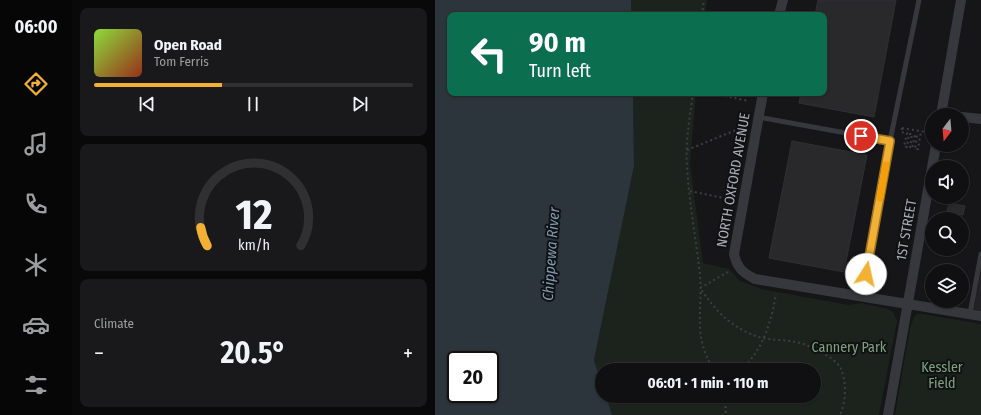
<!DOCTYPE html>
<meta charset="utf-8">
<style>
:root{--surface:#101012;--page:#19191b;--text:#f1f3f6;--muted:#9c9d9f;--line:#303032;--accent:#f2b134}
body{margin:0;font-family:"Fira Sans Condensed",sans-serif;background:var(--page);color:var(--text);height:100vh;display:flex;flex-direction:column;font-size:15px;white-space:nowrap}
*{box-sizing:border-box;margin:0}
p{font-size:13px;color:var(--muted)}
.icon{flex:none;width:22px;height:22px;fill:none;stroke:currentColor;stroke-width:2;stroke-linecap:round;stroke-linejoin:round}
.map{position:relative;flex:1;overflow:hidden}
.drawer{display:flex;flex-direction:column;gap:8px;padding:8px;background:#09090a;width:363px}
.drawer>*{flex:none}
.top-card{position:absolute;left:12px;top:12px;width:380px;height:84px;border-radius:8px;box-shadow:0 1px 3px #0004,0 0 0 1px var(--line);background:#0b6e4f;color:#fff;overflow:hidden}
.needle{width:26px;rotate:196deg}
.controls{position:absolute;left:490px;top:108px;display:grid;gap:8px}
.controls a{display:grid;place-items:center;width:44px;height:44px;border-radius:50%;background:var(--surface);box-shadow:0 1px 3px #0004,0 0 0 1px var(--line);font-size:20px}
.speed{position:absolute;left:12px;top:351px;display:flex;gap:8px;font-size:20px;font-weight:700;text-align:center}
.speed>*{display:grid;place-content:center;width:52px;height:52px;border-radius:50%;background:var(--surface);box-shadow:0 1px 3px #0004,0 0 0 1px var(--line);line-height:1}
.speed .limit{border:2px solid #111;border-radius:6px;background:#fff;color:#111}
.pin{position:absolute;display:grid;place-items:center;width:34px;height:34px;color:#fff;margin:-17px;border:2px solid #fff;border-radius:50%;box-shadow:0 1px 4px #0007}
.me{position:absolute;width:44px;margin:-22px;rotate:10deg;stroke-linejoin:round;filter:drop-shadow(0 0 3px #0008)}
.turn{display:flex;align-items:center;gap:14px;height:84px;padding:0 16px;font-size:18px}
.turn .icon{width:52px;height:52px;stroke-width:2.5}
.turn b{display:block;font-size:28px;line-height:34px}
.big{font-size:30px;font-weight:700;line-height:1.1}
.drawer .card{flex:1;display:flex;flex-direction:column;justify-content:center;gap:6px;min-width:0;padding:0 14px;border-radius:8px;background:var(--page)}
.drawer .dial{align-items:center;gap:0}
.dial svg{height:104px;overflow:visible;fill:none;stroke:var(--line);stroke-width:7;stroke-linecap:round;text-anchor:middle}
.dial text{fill:var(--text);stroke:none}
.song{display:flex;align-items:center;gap:12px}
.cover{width:48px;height:48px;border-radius:6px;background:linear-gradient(135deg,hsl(90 70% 55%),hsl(10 70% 35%))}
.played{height:4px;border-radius:2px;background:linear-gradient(90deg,var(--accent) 40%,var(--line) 40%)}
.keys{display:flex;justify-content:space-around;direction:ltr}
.heat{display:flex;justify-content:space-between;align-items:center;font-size:22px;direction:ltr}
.trip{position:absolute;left:160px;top:363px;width:226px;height:40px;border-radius:20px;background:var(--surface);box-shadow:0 1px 3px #0004,0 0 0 1px var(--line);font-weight:700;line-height:40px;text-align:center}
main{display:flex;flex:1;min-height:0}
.tab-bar{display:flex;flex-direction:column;width:72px;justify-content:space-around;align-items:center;background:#060607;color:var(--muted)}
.tab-bar .icon{width:28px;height:28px}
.tab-bar .selected{color:var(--accent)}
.tab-bar b{font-size:18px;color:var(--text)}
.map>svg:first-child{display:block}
.built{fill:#222225}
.green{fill:#1c231d}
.water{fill:#2c353c;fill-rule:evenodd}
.building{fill:#29292c;stroke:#303034}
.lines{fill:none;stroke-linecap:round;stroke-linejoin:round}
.path{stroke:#3d3f44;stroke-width:2;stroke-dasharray:2 3;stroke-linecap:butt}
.lane{stroke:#37383d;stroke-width:5}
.street{stroke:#37383d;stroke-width:10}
.route-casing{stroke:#9d7322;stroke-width:10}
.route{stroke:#f2b134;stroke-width:7}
.slow{stroke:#f59e0b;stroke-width:7}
.labels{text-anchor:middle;stroke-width:4;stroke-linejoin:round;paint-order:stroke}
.street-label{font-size:14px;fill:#a8adb8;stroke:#111113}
.park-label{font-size:14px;fill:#7fa381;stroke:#111113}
.water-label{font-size:15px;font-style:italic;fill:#7f9bb3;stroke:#111113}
</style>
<main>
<nav class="tab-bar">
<b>06:00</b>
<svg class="icon selected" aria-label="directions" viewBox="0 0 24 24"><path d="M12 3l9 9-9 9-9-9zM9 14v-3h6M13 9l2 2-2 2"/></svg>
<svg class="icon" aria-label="music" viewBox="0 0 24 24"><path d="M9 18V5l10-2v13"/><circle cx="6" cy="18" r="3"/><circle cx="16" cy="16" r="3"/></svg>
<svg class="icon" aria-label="phone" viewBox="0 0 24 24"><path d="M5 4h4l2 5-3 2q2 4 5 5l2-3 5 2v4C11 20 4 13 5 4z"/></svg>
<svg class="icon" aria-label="climate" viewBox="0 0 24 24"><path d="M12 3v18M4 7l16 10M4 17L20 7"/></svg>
<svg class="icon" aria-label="car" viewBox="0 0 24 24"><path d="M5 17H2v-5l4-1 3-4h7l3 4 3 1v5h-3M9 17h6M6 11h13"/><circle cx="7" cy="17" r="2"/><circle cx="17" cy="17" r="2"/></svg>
<svg class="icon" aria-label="filters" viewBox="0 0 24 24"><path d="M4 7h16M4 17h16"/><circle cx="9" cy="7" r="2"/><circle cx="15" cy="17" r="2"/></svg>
</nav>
<section class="drawer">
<div class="card">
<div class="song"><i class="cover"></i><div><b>Open Road</b><p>Tom Ferris</p></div></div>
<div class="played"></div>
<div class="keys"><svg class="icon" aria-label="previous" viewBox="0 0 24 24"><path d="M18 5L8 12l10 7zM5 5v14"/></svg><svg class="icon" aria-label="pause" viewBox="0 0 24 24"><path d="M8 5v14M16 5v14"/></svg><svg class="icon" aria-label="next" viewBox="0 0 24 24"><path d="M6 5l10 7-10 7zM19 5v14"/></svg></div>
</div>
<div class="card dial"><svg viewBox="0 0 100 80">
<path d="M14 69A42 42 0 1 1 86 69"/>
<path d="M14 69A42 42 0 0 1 9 55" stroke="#f2b134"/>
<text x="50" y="56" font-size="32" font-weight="700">12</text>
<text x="50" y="72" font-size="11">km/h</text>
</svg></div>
<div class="card"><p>Climate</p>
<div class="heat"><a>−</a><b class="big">20.5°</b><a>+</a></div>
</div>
</section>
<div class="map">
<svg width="546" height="415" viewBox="0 0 546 415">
<rect width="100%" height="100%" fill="#161618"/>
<path class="built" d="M546,269v42l-7,-2z"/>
<path class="green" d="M196,0h76l-2,15h-74z
M198,93h63l-6,70 13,100 26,6 10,11 22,9 88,16 12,-2 27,6 5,3 4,9 -18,94h-267l-6,-19h208v-26h-212v15l-8,-25 40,-194z
M482,314h5l59,10v91h-86l15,-87 4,-11z"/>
<path class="water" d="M0,0h196v15h-181v78h183l1,73 -40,194 8,25v11h4l6,19h-177zM21,360h34v34h-34z"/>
<path class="building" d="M383,0h78l-22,117 -75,-14 2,-10h23v-78h-9z
M357,141l75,14 -23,117 -75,-14z
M514,203l16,3 -2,9 -16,-3z"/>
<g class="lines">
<path class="path" d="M267,15l2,-15
M258,93c-3,24 -8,49 -6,73 2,37 9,73 13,109 3,38 -8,60 14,95
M275,93l39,8
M467,128l-1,4 6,1 -3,13 3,1 2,-13h3l-2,14h2l3,-13h2l-2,14h3l3,-18
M467,128l30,5
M252,150l49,-20
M255,191l34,7
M293,272l-28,16c14,20 27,36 51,46 14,7 30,5 45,8 11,2 38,15 44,25 7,13 6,35 0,48
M306,370c22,-20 30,-47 35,-76
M290,396l1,19"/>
<path class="lane" d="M323,117l132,24 -24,133
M455,141l29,-141
M535,314l11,-60"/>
<path class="street" d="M344,15l4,-15
M328,93l-29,161c3,14 9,19 21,25l226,37
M507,114l10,1
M506,115l20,-115
M527,117l19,2
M453,415l48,-270"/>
</g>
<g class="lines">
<g class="route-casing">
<path id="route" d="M426,136l29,5 -24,133"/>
</g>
<use href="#route" class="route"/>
<path class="slow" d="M445,198l6,-33"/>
</g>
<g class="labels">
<g class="street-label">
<text transform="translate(298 180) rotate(-80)" y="5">NORTH OXFORD AVENUE</text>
<text transform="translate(471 230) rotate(-80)" y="5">1ST STREET</text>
</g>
<g class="park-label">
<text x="414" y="352">Cannery Park</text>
<text x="507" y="372">Kessler<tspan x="507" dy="16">Field</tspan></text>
</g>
<g class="water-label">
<text transform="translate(116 254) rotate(-86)" y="5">Chippewa River</text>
</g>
</g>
</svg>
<div class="controls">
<a><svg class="needle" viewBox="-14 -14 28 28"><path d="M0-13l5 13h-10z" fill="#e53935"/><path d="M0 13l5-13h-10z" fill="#9c9d9f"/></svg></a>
<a><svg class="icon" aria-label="sound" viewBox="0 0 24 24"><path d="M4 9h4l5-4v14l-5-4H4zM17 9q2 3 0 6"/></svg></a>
<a><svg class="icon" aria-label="search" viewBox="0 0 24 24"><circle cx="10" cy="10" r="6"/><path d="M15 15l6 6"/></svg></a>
<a><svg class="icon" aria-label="layers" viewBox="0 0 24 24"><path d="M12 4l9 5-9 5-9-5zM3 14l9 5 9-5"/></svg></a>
</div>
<div class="speed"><div class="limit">20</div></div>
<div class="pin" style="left:426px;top:136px;background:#d93025"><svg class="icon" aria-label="arrive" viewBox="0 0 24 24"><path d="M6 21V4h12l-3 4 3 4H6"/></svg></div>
<svg class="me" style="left:431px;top:274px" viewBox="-20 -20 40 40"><circle r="19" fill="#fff"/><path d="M0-13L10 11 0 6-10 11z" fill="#f2b134"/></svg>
<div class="trip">06:01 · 1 min · 110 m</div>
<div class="top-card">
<div class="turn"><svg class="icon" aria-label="left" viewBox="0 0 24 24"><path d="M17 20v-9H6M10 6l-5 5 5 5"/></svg><div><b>90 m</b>Turn left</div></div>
</div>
</div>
</main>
